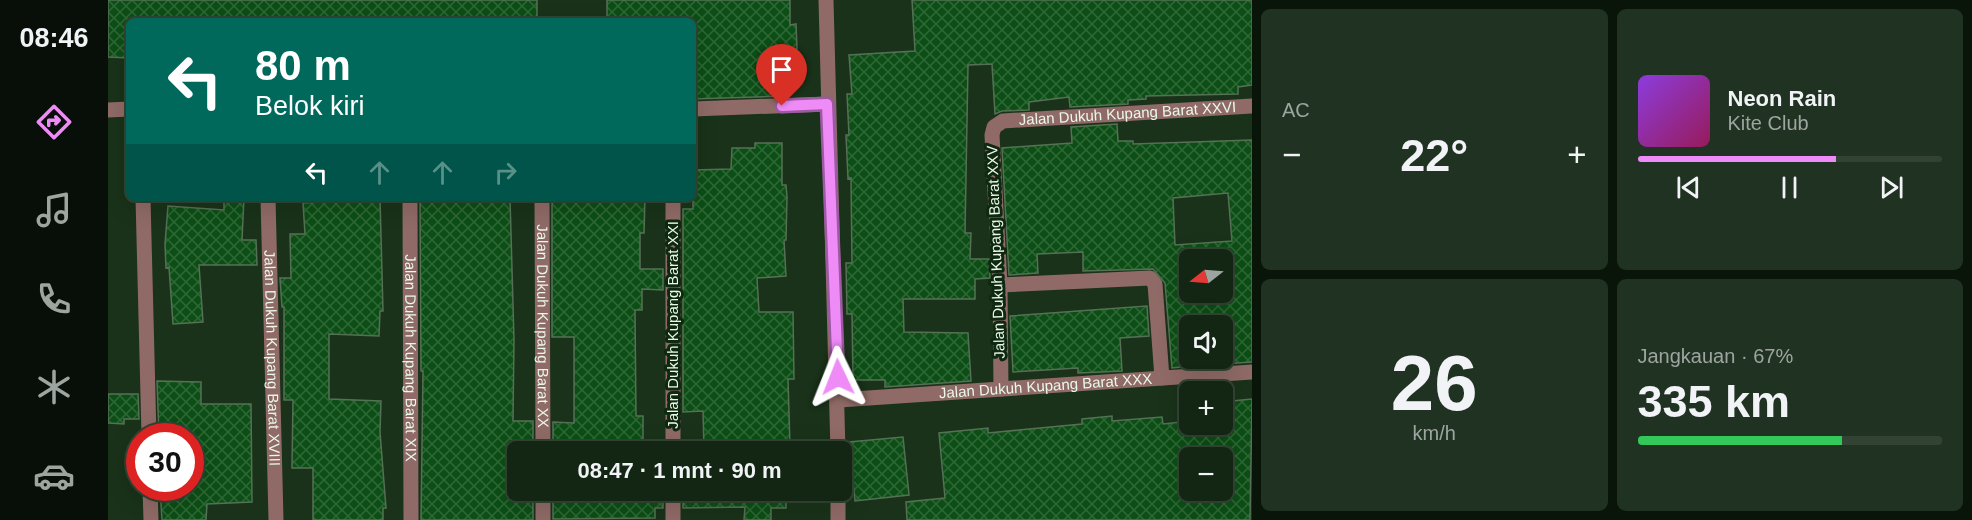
<!DOCTYPE html>
<html lang="id">
<meta charset="utf-8">
<style>
:root{--surface:#132613;--page:#203221;--text:#f1f3f6;--muted:#9da5a0;--line:#324333;--accent:#ef8bf7}
body{margin:0;font-family:Helvetica,sans-serif;background:var(--page);color:var(--text);height:100vh;display:flex;flex-direction:column;font-size:22px;white-space:nowrap}
*{box-sizing:border-box;margin:0}
p{font-size:20px;color:var(--muted)}
.icon{flex:none;width:33px;height:33px;fill:none;stroke:currentColor;stroke-width:2;stroke-linecap:round;stroke-linejoin:round}
.map{position:relative;flex:1;overflow:hidden}
.drawer{display:flex;flex-direction:column;gap:9px;padding:9px;background:#0a150a;width:720px}
.drawer>*{flex:none}
.guide{position:absolute;left:18px;top:18px;width:570px;height:183px;border-radius:9px;box-shadow:0 6px 24px #0002,0 0 0 2px var(--line);background:#00695c;color:#fff;overflow:hidden}
.needle{width:39px;rotate:253deg}
.buttons{position:absolute;left:1071px;top:249px;display:grid;gap:12px}
.buttons a{display:grid;place-items:center;width:54px;height:54px;border-radius:9px;background:var(--surface);box-shadow:0 6px 24px #0002,0 0 0 2px var(--line);font-size:30px}
.speed{position:absolute;left:18px;top:423px;display:flex;gap:12px;font-size:30px;font-weight:700;text-align:center}
.speed>*{display:grid;place-content:center;width:78px;height:78px;border-radius:50%;background:var(--surface);box-shadow:0 6px 24px #0002,0 0 0 2px var(--line);line-height:1}
.speed .limit{border:9px solid #d22;background:#fff;color:#111}
.pin{position:absolute;display:grid;place-items:center;width:51px;height:51px;color:#fff;margin:-62px -26px;border-radius:50% 50% 50% 0;rotate:-45deg;box-shadow:0 0 6px #0007}
.pin .icon{rotate:45deg}
.me{position:absolute;width:66px;margin:-33px;rotate:358deg;stroke-linejoin:round;filter:drop-shadow(0 0 4px #0008)}
.turn{display:flex;align-items:center;gap:21px;height:126px;padding:0 30px;font-size:27px}
.turn .icon{width:78px;height:78px;stroke-width:2.5}
.turn b{display:block;font-size:42px;line-height:51px}
.lanes{display:flex;align-items:center;height:57px;padding:0 30px;background:#0003;justify-content:center;gap:30px;direction:ltr}
.lanes .off{opacity:.35}
.big{font-size:45px;font-weight:600;line-height:1.1}
.drawer .widget{flex:1;display:flex;flex-direction:column;justify-content:center;gap:9px;min-width:0;padding:0 21px;border-radius:9px;background:var(--page)}
.drawer .dial{align-items:center;gap:0}
.dial b{font-size:78px;line-height:1}
.song{display:flex;align-items:center;gap:18px}
.cover{width:72px;height:72px;border-radius:9px;background:linear-gradient(135deg,hsl(270 70% 55%),hsl(330 70% 35%))}
.played{height:6px;border-radius:3px;background:linear-gradient(90deg,var(--accent) 65%,var(--line) 65%)}
.keys{display:flex;justify-content:space-around;direction:ltr}
.heat{display:flex;justify-content:space-between;align-items:center;font-size:33px;direction:ltr}
.charge{height:9px;border-radius:4px;background:linear-gradient(90deg,#34c759 67%,var(--line) 0)}
.drawer .tiles{flex:1;display:grid;gap:9px;grid-template-columns:repeat(2,1fr)}
.trip{position:absolute;left:399px;top:441px;width:345px;height:60px;border-radius:9px;background:var(--surface);box-shadow:0 6px 24px #0002,0 0 0 2px var(--line);font-weight:600;line-height:60px;text-align:center}
main{display:flex;flex:1;min-height:0}
.tabs{display:flex;flex-direction:column;width:108px;justify-content:space-around;align-items:center;background:#080f08;color:var(--muted)}
.tabs .icon{width:42px;height:42px}
.tabs .current{color:var(--accent)}
.tabs b{font-size:27px;color:var(--text)}
.map>svg:first-child{display:block}
.building{fill:url(#building-cross-hatch);stroke:#557155;stroke-width:1.5;fill-rule:evenodd}
.lines{fill:none;stroke-linecap:round;stroke-linejoin:round}
.minor{stroke:#8f6a66;stroke-width:15}
.route-casing{stroke:#9b5aa1;stroke-width:15}
.route{stroke:#ef8bf7;stroke-width:10}
.labels{text-anchor:middle;stroke-width:6;stroke-linejoin:round;paint-order:stroke}
.street-label{font-size:15px;fill:#e9f8e8;stroke:#0f2810}
</style>
<main>
<nav class="tabs">
<b>08:46</b>
<svg class="icon current" aria-label="directions" viewBox="0 0 24 24"><path d="M12 3l9 9-9 9-9-9zM9 14v-3h6M13 9l2 2-2 2"/></svg>
<svg class="icon" aria-label="music" viewBox="0 0 24 24"><path d="M9 18V5l10-2v13"/><circle cx="6" cy="18" r="3"/><circle cx="16" cy="16" r="3"/></svg>
<svg class="icon" aria-label="phone" viewBox="0 0 24 24"><path d="M5 4h4l2 5-3 2q2 4 5 5l2-3 5 2v4C11 20 4 13 5 4z"/></svg>
<svg class="icon" aria-label="climate" viewBox="0 0 24 24"><path d="M12 3v18M4 7l16 10M4 17L20 7"/></svg>
<svg class="icon" aria-label="car" viewBox="0 0 24 24"><path d="M5 17H2v-5l4-1 3-4h7l3 4 3 1v5h-3M9 17h6M6 11h13"/><circle cx="7" cy="17" r="2"/><circle cx="17" cy="17" r="2"/></svg>
</nav>
<div class="map">
<svg width="1144" height="520" viewBox="0 0 1144 520">
<defs>
<pattern id="building-cross-hatch" width="8" height="8" patternUnits="userSpaceOnUse" patternTransform="scale(1.5)"><rect width="8" height="8" fill="#0c4e15"/><path d="M0 0l8 8M0 8l8-8" fill="none" stroke="#2f6837"/></pattern>
</defs>
<rect width="100%" height="100%" fill="#193219"/>
<path class="building" d="M0,0h429v21h-317v-4l-91,4v37l-21,-1z
M499,0h183v25l6,-1 1,25 -11,1v46l-93,3v-78h-86z
M804,0h340v85l-14,2v7l-92,2v3l-18,1v4l-58,3 -1,-10 -40,5v8l-27,1 -7,3 -3,-50 -24,1 -3,168h6l-1,26h19l1,19 -15,1v20h-72l1,33 64,1 3,48 -86,6v-7h-32l-1,-66h-5l-1,-51h6l-1,-85 -3,1 -2,-44h3l-2,-41h5l-3,-39 66,-4z
M1009,124l1,17h15v3l119,-4v222l-30,2v-38h-32v40l-18,2 -7,-85 -12,-14 -70,2v-19l-46,2 1,19 -29,2 -7,-127 70,-5 -1,-16zM1120,193l4,48 -57,4 -2,-47zM1082,260h32v32h-32z
M647,143h27v42h4l1,12 -1,43h-2l2,36 -29,2 2,34h34l1,67h-6l2,67h-62v4h-24l-1,-39 -20,1v-203h10v-39l38,-1 1,-21h23z
M116,198h20l-2,42h14l1,25h-58l4,57 -30,2 -4,-57 -3,1 -1,-24 3,-38 56,4z
M231,198h41l3,113h-3l-1,25 -50,-2v65l52,2 -1,31 6,76h-3v12h-70v-52h-21l1,-68h-9v-93h-2l-2,-29h11l-1,-44h15l-2,-31 36,-2z
M312,198h90l4,142 -1,81h20v31h-15v39h4v7l11,-1v23h-112l2,-149h-2z
M444,198h93l-1,35h-4v36h23v21l-21,-1v21h-7l1,106h7v36h-90v-30l21,1v-86h-22z
M1039,306l2,30 -29,2 2,33 -44,2v-5l-65,4 -3,-56z
M49,381l44,1v22h50l1,98 -45,2 -1,16h-44l-2,-32h30v-52h-31z
M0,394h30l1,25h-15v5l-16,-1z
M1144,399l-2,121h-343l-1,-18 39,-4 -6,-65 49,-5v5l94,-9v-5l30,-3v5l50,-4 1,7 27,-3v3h32v-22zM1082,458h32v32h-32z
M795,437l6,58 -54,6 -6,-59z
M498,490h57v18h-8v10l-102,1v-22l53,-1z
M575,490h103v18h-15v12h-27l1,-13 -62,1z"/>
<g class="lines">
<g class="minor">
<path d="M718,0l12,452"/>
<path d="M585,109l134,-5"/>
<path d="M0,110l21,-1"/>
<path d="M35,198l6,238"/>
<path id="s1" d="M160,198l8,322"/>
<path id="s2" d="M302,198l1,322"/>
<path id="s3" d="M434,198l1,254"/>
<path d="M892,285l150,-7 5,6 7,94"/>
<path id="s4" d="M893,389l-1,-104 -8,-150 2,-8 9,-6 249,-15"/>
<path id="s5" d="M731,400l413,-28"/>
<path d="M565,452v-254"/>
<path d="M42,488l1,32"/>
<path d="M435,490v30"/>
<path d="M565,520v-30"/>
<path d="M730,520v-30"/>
</g>
</g>
<g class="lines">
<g class="route-casing">
<path id="route" d="M674,106l45,-2 11,273"/>
</g>
<use href="#route" class="route"/>
</g>
<g class="labels">
<g class="street-label">
<text dy="5" stroke="none"><textPath href="#s4" startOffset="398">Jalan Dukuh Kupang Barat XXVI</textPath></text>
<text transform="translate(888 252) rotate(-92)" y="5">Jalan Dukuh Kupang Barat XXV</text>
<text dy="5" stroke="none"><textPath href="#s3" startOffset="128">Jalan Dukuh Kupang Barat XX</textPath></text>
<text transform="translate(565 325) rotate(-90)" y="5">Jalan Dukuh Kupang Barat XXI</text>
<text dy="5" stroke="none"><textPath href="#s1" startOffset="160">Jalan Dukuh Kupang Barat XVIII</textPath></text>
<text dy="5" stroke="none"><textPath href="#s2" startOffset="160">Jalan Dukuh Kupang Barat XIX</textPath></text>
<text dy="5" stroke="none"><textPath href="#s5" startOffset="207">Jalan Dukuh Kupang Barat XXX</textPath></text>
</g>
</g>
</svg>
<div class="buttons">
<a><svg class="needle" viewBox="-14 -14 28 28"><path d="M0-13l5 13h-10z" fill="#e53935"/><path d="M0 13l5-13h-10z" fill="#9da5a0"/></svg></a>
<a><svg class="icon" aria-label="sound" viewBox="0 0 24 24"><path d="M4 9h4l5-4v14l-5-4H4zM17 9q2 3 0 6"/></svg></a>
<a>+</a>
<a>−</a>
</div>
<div class="speed"><div class="limit">30</div></div>
<div class="pin" style="left:674px;top:106px;background:#d93025"><svg class="icon" aria-label="arrive" viewBox="0 0 24 24"><path d="M6 21V4h12l-3 4 3 4H6"/></svg></div>
<svg class="me" style="left:730px;top:377px" viewBox="-20 -20 40 40"><path d="M0-17L14 15 0 8-14 15z" fill="#ef8bf7" stroke="#fff" stroke-width="4"/></svg>
<div class="trip">08:47 · 1 mnt · 90 m</div>
<div class="guide">
<div class="turn"><svg class="icon" aria-label="left" viewBox="0 0 24 24"><path d="M17 20v-9H6M10 6l-5 5 5 5"/></svg><div><b>80 m</b>Belok kiri</div></div>
<div class="lanes"><svg class="icon" aria-label="left" viewBox="0 0 24 24"><path d="M17 20v-9H6M10 6l-5 5 5 5"/></svg><svg class="icon off" aria-label="ahead" viewBox="0 0 24 24"><path d="M12 20V5M6 11l6-6 6 6"/></svg><svg class="icon off" aria-label="ahead" viewBox="0 0 24 24"><path d="M12 20V5M6 11l6-6 6 6"/></svg><svg class="icon off" aria-label="right" viewBox="0 0 24 24"><path d="M7 20v-9h11M14 6l5 5-5 5"/></svg></div>
</div>
</div>
<section class="drawer">
<div class="tiles">
<div class="widget"><p>AC</p>
<div class="heat"><a>−</a><b class="big">22°</b><a>+</a></div>
</div>
<div class="widget">
<div class="song"><i class="cover"></i><div><b>Neon Rain</b><p>Kite Club</p></div></div>
<div class="played"></div>
<div class="keys"><svg class="icon" aria-label="previous" viewBox="0 0 24 24"><path d="M18 5L8 12l10 7zM5 5v14"/></svg><svg class="icon" aria-label="pause" viewBox="0 0 24 24"><path d="M8 5v14M16 5v14"/></svg><svg class="icon" aria-label="next" viewBox="0 0 24 24"><path d="M6 5l10 7-10 7zM19 5v14"/></svg></div>
</div>
<div class="widget dial"><b>26</b><p>km/h</p></div>
<div class="widget"><p>Jangkauan · 67%</p><b class="big">335 km</b><div class="charge"></div></div>
</div>
</section>
</main>
